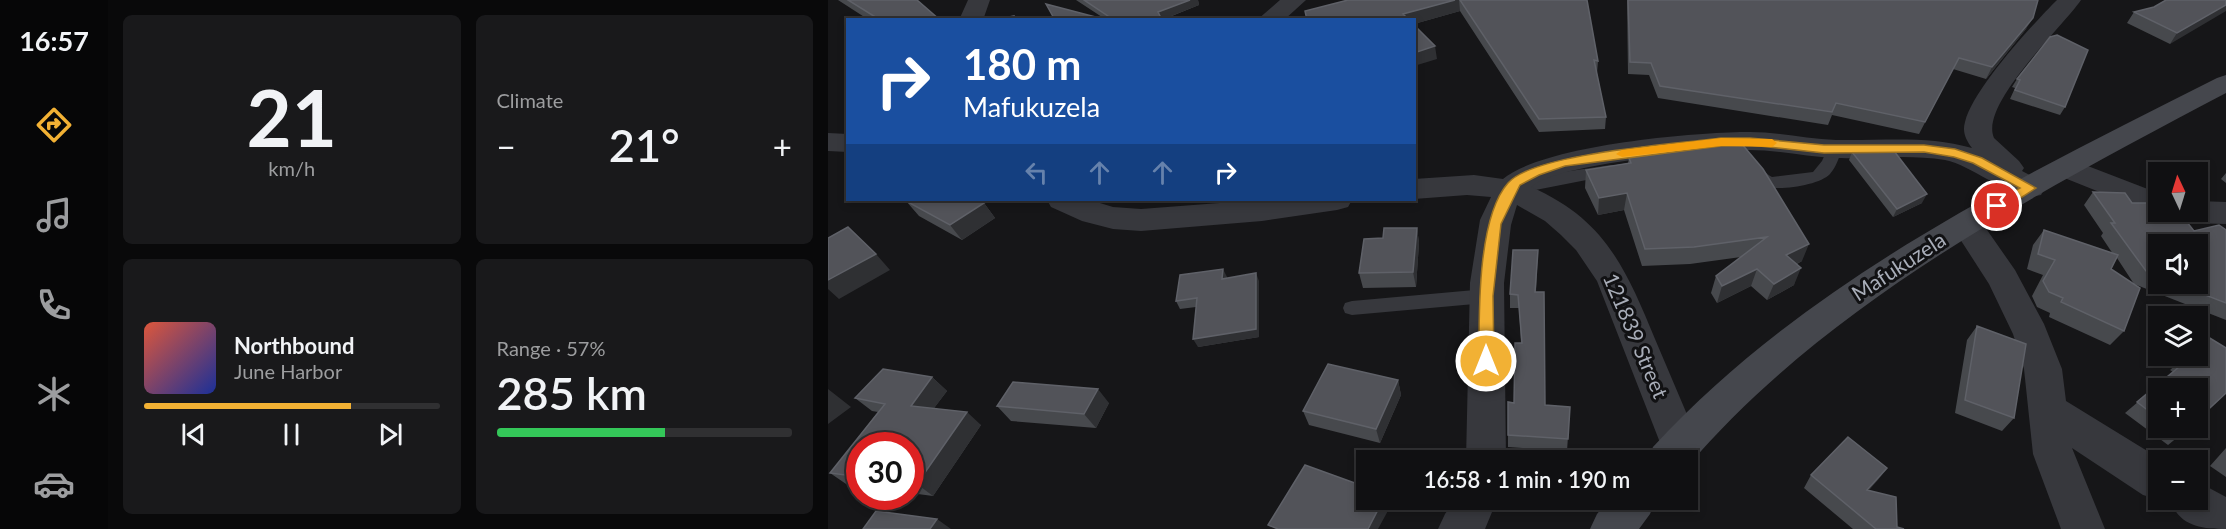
<!DOCTYPE html>
<meta charset="utf-8">
<style>
:root{--surface:#101012;--page:#19191b;--text:#f1f3f6;--muted:#9c9d9f;--line:#303032;--accent:#f2b134}
body{margin:0;font-family:Lato,sans-serif;background:var(--page);color:var(--text);height:100vh;display:flex;flex-direction:column;font-size:22px;white-space:nowrap}
*{box-sizing:border-box;margin:0}
p{font-size:20px;color:var(--muted)}
.icon{flex:none;width:33px;height:33px;fill:none;stroke:currentColor;stroke-width:2;stroke-linecap:round;stroke-linejoin:round}
.map{position:relative;flex:1;overflow:hidden}
.drawer{display:flex;flex-direction:column;gap:15px;padding:15px;background:#09090a;width:720px}
.drawer>*{flex:none}
.guide{position:absolute;left:18px;top:18px;width:570px;height:183px;border-radius:0px;box-shadow:0 3px 9px #0003,0 0 0 2px var(--line);background:#1a4fa0;color:#fff;overflow:hidden}
.needle{width:39px;rotate:356deg}
.controls{position:absolute;left:1320px;top:162px;display:grid;gap:12px}
.controls a{display:grid;place-items:center;width:60px;height:60px;border-radius:0px;background:var(--surface);box-shadow:0 3px 9px #0003,0 0 0 2px var(--line);font-size:30px}
.speed{position:absolute;left:18px;top:432px;display:flex;gap:12px;font-size:30px;font-weight:700;text-align:center}
.speed>*{display:grid;place-content:center;width:78px;height:78px;border-radius:50%;background:var(--surface);box-shadow:0 3px 9px #0003,0 0 0 2px var(--line);line-height:1}
.speed .limit{border:9px solid #d22;background:#fff;color:#111}
.pin{position:absolute;display:grid;place-items:center;width:51px;height:51px;color:#fff;margin:-26px;border:3px solid #fff;border-radius:50%;box-shadow:0 2px 6px #0007}
.me{position:absolute;width:66px;margin:-33px;rotate:0deg;stroke-linejoin:round;filter:drop-shadow(0 0 4px #0008)}
.turn{display:flex;align-items:center;gap:21px;height:126px;padding:0 18px;font-size:27px}
.turn .icon{width:78px;height:78px;stroke-width:2.5}
.turn b{display:block;font-size:42px;line-height:51px}
.lanes{display:flex;align-items:center;height:57px;padding:0 18px;background:#0003;justify-content:center;gap:30px;direction:ltr}
.lanes .off{opacity:.35}
.big{font-size:45px;font-weight:600;line-height:1.1}
.drawer .widget{flex:1;display:flex;flex-direction:column;justify-content:center;gap:9px;min-width:0;padding:0 21px;border-radius:9px;background:var(--page)}
.drawer .dial{align-items:center;gap:0}
.dial b{font-size:78px;line-height:1}
.song{display:flex;align-items:center;gap:18px}
.cover{width:72px;height:72px;border-radius:9px;background:linear-gradient(135deg,hsl(10 70% 55%),hsl(230 70% 35%))}
.played{height:6px;border-radius:3px;background:linear-gradient(90deg,var(--accent) 70%,var(--line) 70%)}
.keys{display:flex;justify-content:space-around;direction:ltr}
.heat{display:flex;justify-content:space-between;align-items:center;font-size:33px;direction:ltr}
.charge{height:9px;border-radius:4px;background:linear-gradient(90deg,#34c759 57%,var(--line) 0)}
.drawer .tiles{flex:1;display:grid;gap:15px;grid-template-columns:repeat(2,1fr)}
.trip{position:absolute;left:528px;top:450px;width:342px;height:60px;border-radius:0px;background:var(--surface);box-shadow:0 3px 9px #0003,0 0 0 2px var(--line);font-weight:600;line-height:60px;text-align:center}
main{display:flex;flex:1;min-height:0}
.tabs{display:flex;flex-direction:column;width:108px;justify-content:space-around;align-items:center;background:#060607;color:var(--muted)}
.tabs .icon{width:42px;height:42px}
.tabs .on{color:var(--accent)}
.tabs b{font-size:27px;color:var(--text)}
.map>svg:first-child{display:block}
.lines{fill:none;stroke-linecap:round;stroke-linejoin:round}
.service{fill:#37383d;fill-rule:evenodd}
.minor{fill:#37383d;fill-rule:evenodd}
.secondary{fill:#45474d;fill-rule:evenodd}
.wall{fill:#47494d;fill-rule:evenodd}
.shaded-wall{fill:#2f3033}
.building{fill:#525359;stroke:#5f6168;stroke-width:1.5}
.route{fill:#f2b134;stroke:#9d7322;stroke-width:1.5}
.slow{fill:#f59e0b}
.labels{text-anchor:middle;stroke-width:6;stroke-linejoin:round;paint-order:stroke}
.street-label{font-size:21px;fill:#a8adb8;stroke:#111113}
</style>
<main>
<nav class="tabs">
<b>16:57</b>
<svg class="icon on" aria-label="directions" viewBox="0 0 24 24"><path d="M12 3l9 9-9 9-9-9zM9 14v-3h6M13 9l2 2-2 2"/></svg>
<svg class="icon" aria-label="music" viewBox="0 0 24 24"><path d="M9 18V5l10-2v13"/><circle cx="6" cy="18" r="3"/><circle cx="16" cy="16" r="3"/></svg>
<svg class="icon" aria-label="phone" viewBox="0 0 24 24"><path d="M5 4h4l2 5-3 2q2 4 5 5l2-3 5 2v4C11 20 4 13 5 4z"/></svg>
<svg class="icon" aria-label="climate" viewBox="0 0 24 24"><path d="M12 3v18M4 7l16 10M4 17L20 7"/></svg>
<svg class="icon" aria-label="car" viewBox="0 0 24 24"><path d="M5 17H2v-5l4-1 3-4h7l3 4 3 1v5h-3M9 17h6M6 11h13"/><circle cx="7" cy="17" r="2"/><circle cx="17" cy="17" r="2"/></svg>
</nav>
<section class="drawer">
<div class="tiles">
<div class="widget dial"><b>21</b><p>km/h</p></div>
<div class="widget"><p>Climate</p>
<div class="heat"><a>−</a><b class="big">21°</b><a>+</a></div>
</div>
<div class="widget">
<div class="song"><i class="cover"></i><div><b>Northbound</b><p>June Harbor</p></div></div>
<div class="played"></div>
<div class="keys"><svg class="icon" aria-label="previous" viewBox="0 0 24 24"><path d="M18 5L8 12l10 7zM5 5v14"/></svg><svg class="icon" aria-label="pause" viewBox="0 0 24 24"><path d="M8 5v14M16 5v14"/></svg><svg class="icon" aria-label="next" viewBox="0 0 24 24"><path d="M6 5l10 7-10 7zM19 5v14"/></svg></div>
</div>
<div class="widget"><p>Range · 57%</p><b class="big">285 km</b><div class="charge"></div></div>
</div>
</section>
<div class="map">
<svg width="1398" height="529" viewBox="0 0 1398 529">
<rect width="100%" height="100%" fill="#161618"/>
<g class="lines">
<path class="service" d="M1006,144l8,5c-3,9 -6,18 -12,25 -11,12 -59,19 -72,10 -4,-3 -8,-10 -11,-15l2,-4c13,-3 13,7 23,12l41,-5 9,-11 7,-16z
M783,165l6,1 2,4 -2,4 -97,19 -6,-2 -2,-4 2,-4 49,-11z
M658,289l7,2 2,5 -2,5 -7,2 -134,12 -7,-2 -2,-5 2,-5 7,-2z"/>
<path class="minor" d="M140,0h22l-7,20h-24z
M452,0h26l-22,20h-27z
M1229,0h24c-19,28 -102,104 -87,138l25,23 5,7 -2,3 19,10 4,7 -4,7c-28,8 -66,-29 -96,-35 -36,-6 -73,-1 -109,-2 -29,-1 -58,-8 -87,-8 -40,0 -191,13 -218,37 74,32 95,82 124,152 15,35 30,71 45,106l-6,13 -7,2 -21,-2 -69,-177 -21,-31 -15,-15 -16,-14 -28,-16 -6,20 -7,58 2,177h-40l4,-177 10,-63 11,-23 -24,-2 -53,4v-20l60,-4 29,4c41,-34 192,-47 247,-47 29,0 57,7 86,8 46,1 91,-5 136,8 -6,-8 -10,-16 -7,-26 8,-33 67,-97 92,-122z
M0,133l20,1v18l-20,-1z
M1239,158l91,35v19h11l-11,3 -11,-4 -90,-36 -5,-7 5,-7z
M219,200h43l23,7 28,2 118,-9h93l-4,7 -11,3 -75,11 -121,10 -28,-2 -31,-8 -31,-14z
M1370,201l28,1v22l-37,-1 -11,-3 -4,-8h24z
M1139,214l11,3 37,53 29,54 18,45 4,32 96,59h-4l2,40 -17,-5 -71,-47 33,81h-44l-28,-75 -9,-85 -11,-35 -24,-50 -38,-59 5,-8z
M1370,482l28,15v32c-25,0 -47,-3 -56,-29h28z
M627,500h42l-12,29h-47l7,-15z"/>
<path class="secondary" d="M1398,75v18c-188,99 -399,210 -538,373v-6h-41l6,-13c154,-167 364,-268 564,-369z
M781,500h47l-6,14 -11,15h-49l7,-15z"/>
</g>
<path class="wall" d="M10,0h79l23,20h-71z
M248,0h122l1,5 -37,15h-107l50,-1z
M520,0h239l11,61 -1,12 9,44 -1,12 -66,3 -79,-121 -46,13v-4z
M799,0h411l-12,29 -40,50 -33,-10 -34,65 -87,-19 -4,10 -170,-27 -9,-23 -21,-1z
M1398,0l-56,44 -43,-21 7,-11 20,-5z
M1222,37l15,70 -5,8 -50,-16 5,-11 -3,-1 5,-8z
M913,143l61,118 -5,3 -3,21 -27,15 -16,-14 -34,17 -6,-10 5,-17 25,-19 -51,7 -48,2 -18,-56 -26,5 -13,-27 1,-18 42,-7 1,-5z
M1024,152l70,51 -29,14 -44,-57z
M1398,173v10l-5,-4z
M1265,192l39,11 62,28 32,-1v90l-92,-36 -17,-26 -6,11 13,62 -14,14 -61,-28 1,-4 -13,-6 -5,-11 11,-21 -16,-6 6,-24 11,-15 69,24 -12,-18 2,-3 -19,-28zM1330,244l40,40h-40z
M78,201l78,2 11,15 -33,22 -43,-24z
M589,228l2,15 -3,44 -53,1 -4,-15 24,-35z
M710,250l-2,42 9,113 25,2 -3,44 -59,-4v-12l6,-32 7,-60 -2,-35h-9v-14z
M399,277v1l32,3v56l-61,10 -2,-40 -16,2 -4,-8z
M1149,326l37,92 -12,13 -47,-18 12,-73z
M1398,348l-68,40v40h31l-21,17 -43,-32 48,-41 -3,-2 16,-14z
M104,377l15,14 -13,17 47,17 -48,71 -23,-3v-47h-50v41l-11,-1 -19,-13 48,-61 -6,-1 -17,-13z
M570,380l3,15 -21,48 -71,-18 -6,-14z
M281,403l-13,25 -85,-7 -14,-15z
M1398,448v29l-16,-11z
M1059,468l-18,22 28,37 7,2h-51l-49,-41 7,-13z"/>
<path class="shaded-wall" d="M362,0h8l1,5 -38,15 -3,-8z
M627,0h4l1,11 -46,13v-4h-10l-1,-6z
M1398,5v6l-56,33 7,-11z
M1205,18l-7,11 -40,50 6,-12z
M607,46l2,13 -23,7v-13z
M799,193l-3,17 -26,5 1,-17z
M1099,194l-5,9 -29,14 4,-8z
M156,203l11,15 -33,22 -12,-15z
M589,228l2,15 -3,44 -3,-15z
M981,244l-7,17 -22,11 6,-17z
M48,254l14,16 -51,29 -11,-10v-9z
M973,268l-7,17 -27,15 7,-16z
M395,269l4,8 -1,10 -4,-8z
M929,269l-6,17 -34,17 5,-17z
M428,273l3,8v56l-61,10 -5,-8z
M104,377l15,14 -21,28 -15,-13z
M570,380l3,15 -21,48 -4,-14z
M0,389l23,18 -23,17z
M270,389l11,14 -13,25 -12,-14z
M139,412l14,13 -48,71 -16,-12z
M1059,468l-9,12 -20,22 9,-12z
M555,500h4l3,7 -12,22h-10z
M109,519l14,10h-21z"/>
<path class="building" d="M20,0h69l23,20h-65l2,-2z
M256,0h106l-32,12 4,8h-48z
M520,0h107l-52,14 6,6h-102l-2,-9z
M632,0h127l11,61 -4,-1 12,57 -67,2z
M800,0h410l-5,18 -41,49 -33,-9 -34,64 -89,-19 -4,9 -172,-26 -9,-23 -21,-1z
M1338,0h60v5l-49,28 -43,-21 20,-5z
M218,4l61,16h-52z
M186,16v4h-19z
M586,25l21,21 -21,7z
M1229,35l31,15 -23,57 -50,-17 5,-10 -3,-1 33,-42z
M913,143l22,26 46,75 -23,11 15,13 -27,16 -17,-15 -35,17 -6,-10 51,-39 -73,10 -49,2 -18,-56 -28,5 -13,-28 45,-7 -2,-5z
M1066,151l33,43 -30,15 -45,-57z
M1265,192l32,1 7,10h26v9h21l15,19 25,-6 7,5v73l-49,-19h21v-40h-40v32l-12,-5 -35,-48h4z
M80,200h70l6,3 -34,22 -44,-24z
M20,227l28,27 -48,26v-42z
M556,228h33l-4,44 -54,1 5,-34 19,-1z
M1216,230l74,25 -7,14 29,19 -16,43 -63,-29 2,-4 -14,-6 -6,-11 12,-21 -17,-6z
M685,250h25l-3,42h9l1,113 25,2 -2,32 -60,-4v-33l6,1 1,-60h7l-4,-48 -8,-1z
M395,269l-1,10 34,-6v56l-63,10 4,-41 -21,3 4,-26z
M1149,326l49,18 -12,74 -49,-18z
M1380,337l18,11v45l-28,26v-31h-40v30l-21,-16 49,-41 -3,-2 3,-3h12v-10z
M500,364l70,16 -22,49 -73,-18z
M55,369l49,8 -21,29 56,6 -50,72 -7,-1v-37h-50v31l-30,-4 55,-69 -30,-6z
M185,382l85,7 -14,25 -87,-8z
M1344,428h17l-8,6z
M1020,437l39,31 -20,22 29,7 1,30 7,2h-28l-65,-54z
M477,465l61,22v13h17l-15,29h-90l-10,-4z
M48,511l61,8 -7,10h-67z"/>
<path class="route" d="M893,138h29l74,7h100l31,4 27,9 54,30 -34,22h-9l-2,-4 2,-3 27,-15 -47,-25 -19,-6 -30,-5 -100,1 -74,-8 -29,1 -156,20 -26,9 -19,10 -19,39 -8,72 1,65 -2,5 -6,2 -5,-2 -2,-5c0,-46 -2,-143 29,-178 26,-30 170,-39 213,-45z"/>
<path class="slow" d="M893,138l51,1 5,4 -5,4 -51,-1 -99,11 -6,-3 6,-4z"/>
<g class="labels">
<g class="street-label">
<text transform="translate(1071 267) rotate(-33)" y="7">Mafukuzela</text>
<text transform="translate(807 336) rotate(67)" y="7">121839 Street</text>
</g>
</g>
</svg>
<div class="controls">
<a><svg class="needle" viewBox="-14 -14 28 28"><path d="M0-13l5 13h-10z" fill="#e53935"/><path d="M0 13l5-13h-10z" fill="#9c9d9f"/></svg></a>
<a><svg class="icon" aria-label="sound" viewBox="0 0 24 24"><path d="M4 9h4l5-4v14l-5-4H4zM17 9q2 3 0 6"/></svg></a>
<a><svg class="icon" aria-label="layers" viewBox="0 0 24 24"><path d="M12 4l9 5-9 5-9-5zM3 14l9 5 9-5"/></svg></a>
<a>+</a>
<a>−</a>
</div>
<div class="speed"><div class="limit">30</div></div>
<div class="pin" style="left:1169px;top:206px;background:#d93025"><svg class="icon" aria-label="arrive" viewBox="0 0 24 24"><path d="M6 21V4h12l-3 4 3 4H6"/></svg></div>
<svg class="me" style="left:658px;top:361px" viewBox="-20 -20 40 40"><circle r="17" fill="#f2b134" stroke="#fff" stroke-width="3"/><path d="M0-11L8 9 0 5-8 9z" fill="#fff"/></svg>
<div class="trip">16:58 · 1 min · 190 m</div>
<div class="guide">
<div class="turn"><svg class="icon" aria-label="right" viewBox="0 0 24 24"><path d="M7 20v-9h11M14 6l5 5-5 5"/></svg><div><b>180 m</b>Mafukuzela</div></div>
<div class="lanes"><svg class="icon off" aria-label="left" viewBox="0 0 24 24"><path d="M17 20v-9H6M10 6l-5 5 5 5"/></svg><svg class="icon off" aria-label="ahead" viewBox="0 0 24 24"><path d="M12 20V5M6 11l6-6 6 6"/></svg><svg class="icon off" aria-label="ahead" viewBox="0 0 24 24"><path d="M12 20V5M6 11l6-6 6 6"/></svg><svg class="icon" aria-label="right" viewBox="0 0 24 24"><path d="M7 20v-9h11M14 6l5 5-5 5"/></svg></div>
</div>
</div>
</main>
